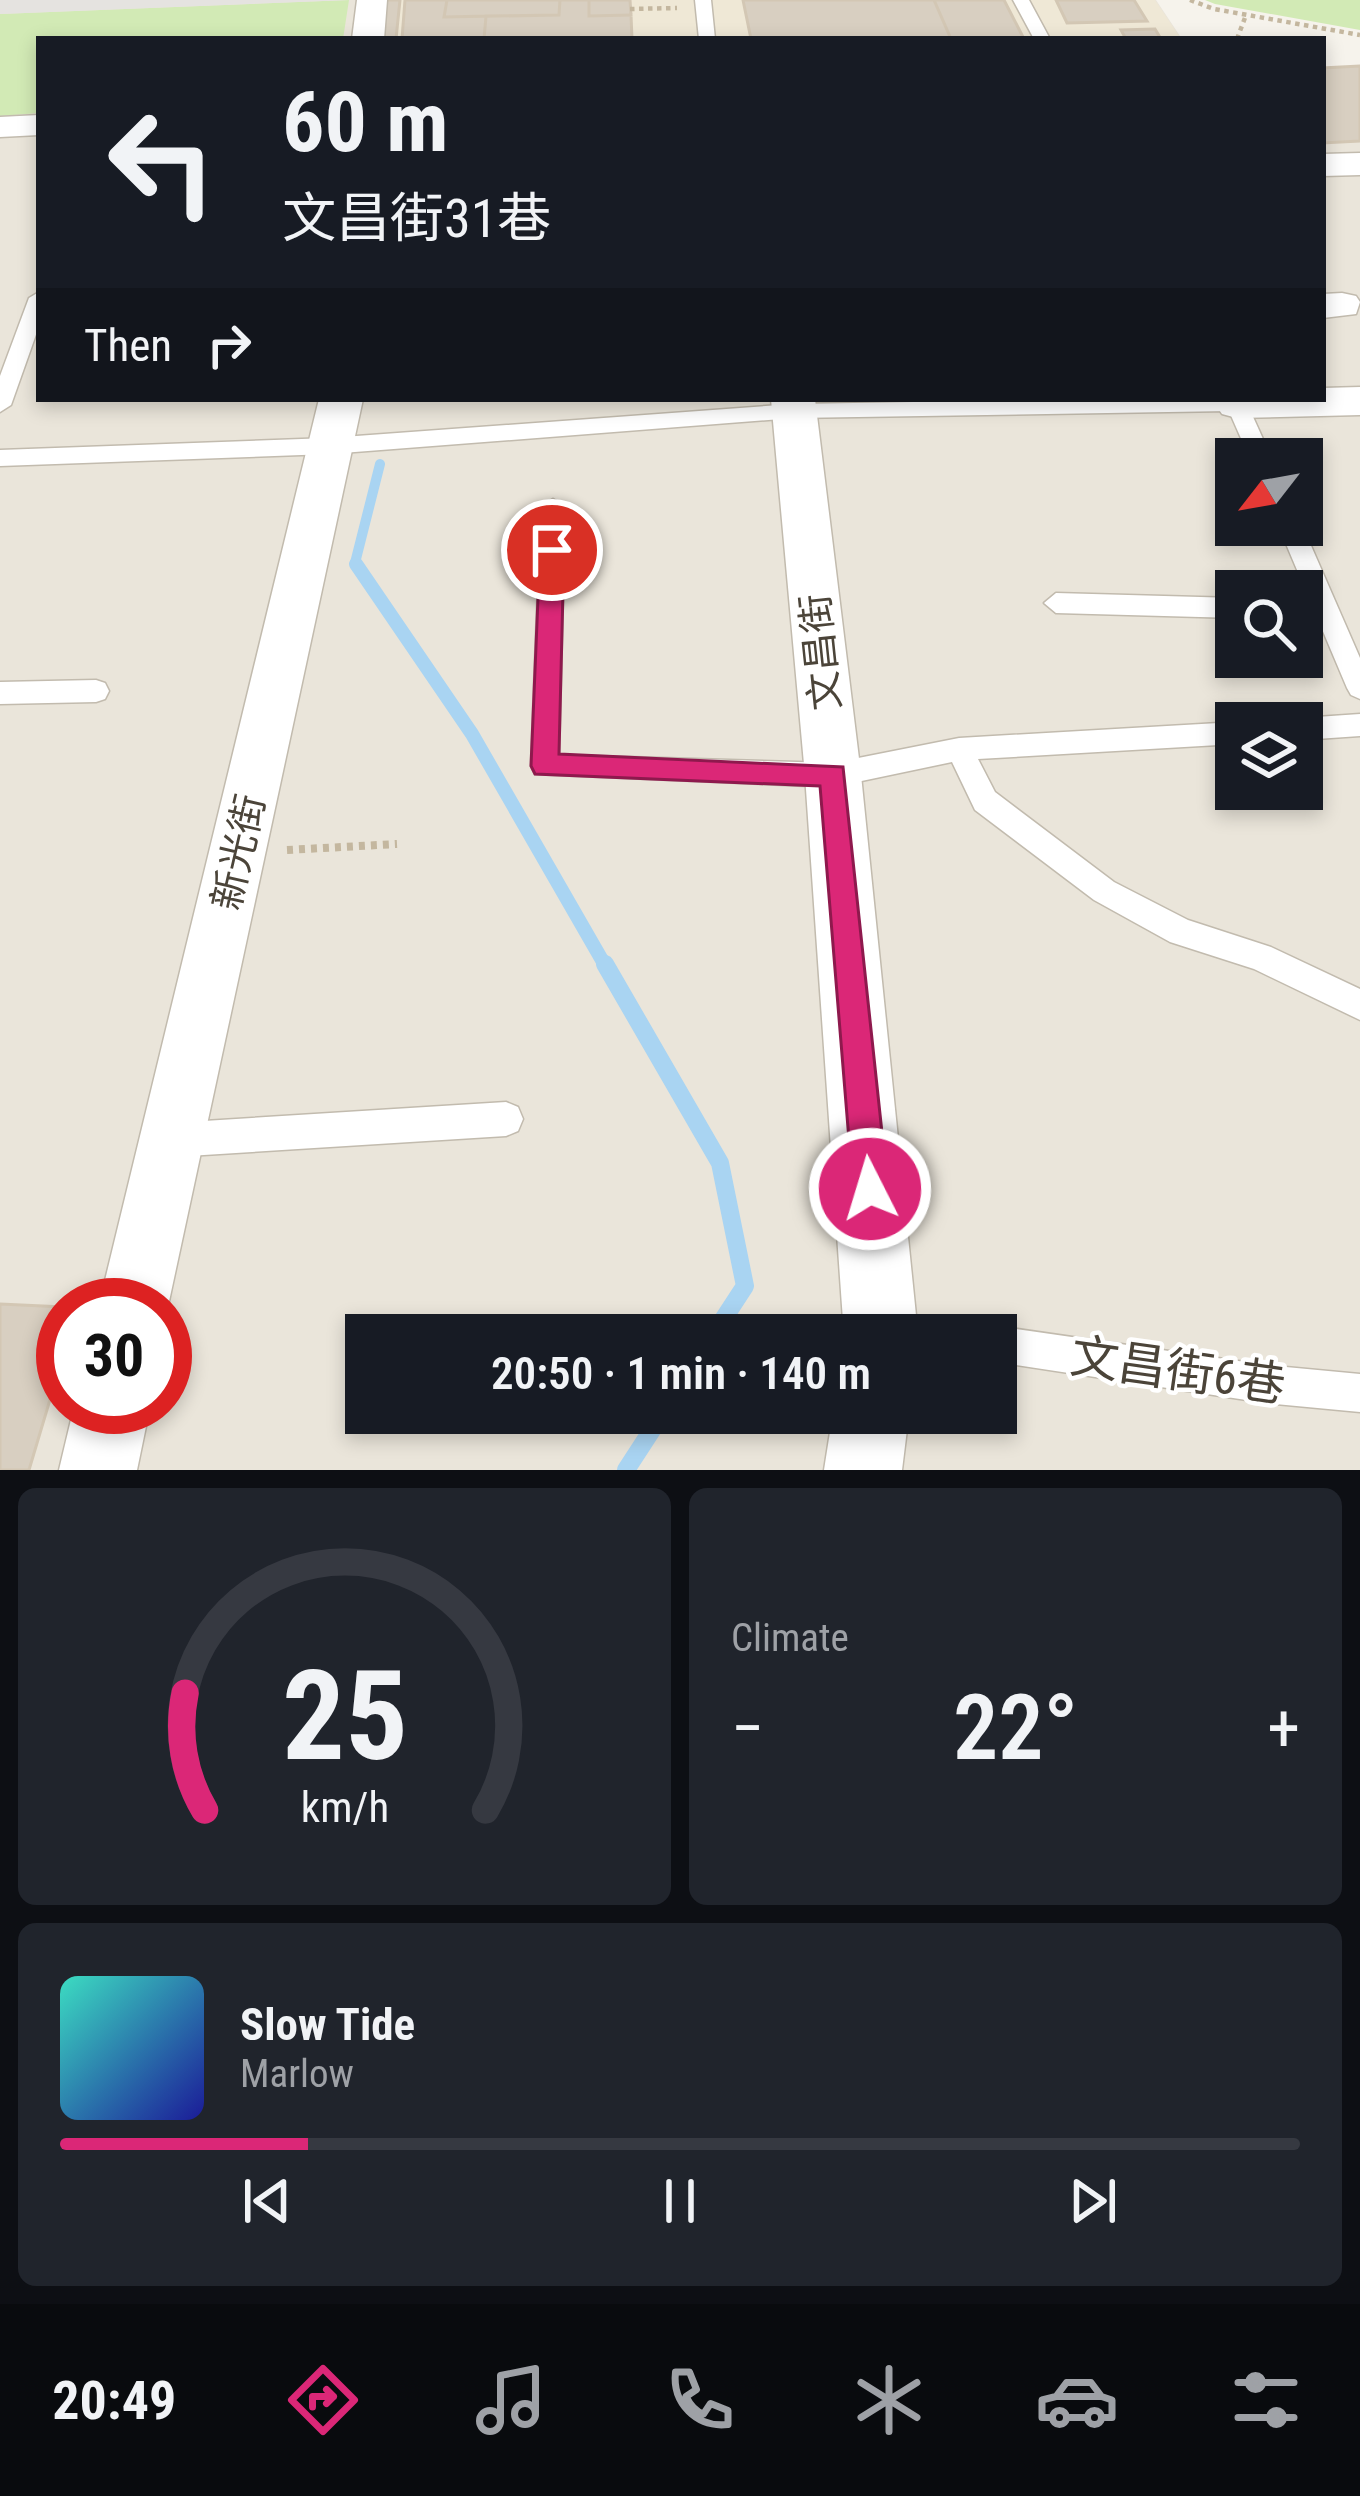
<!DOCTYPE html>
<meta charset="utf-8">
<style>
:root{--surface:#171b24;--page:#20242c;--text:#f1f3f6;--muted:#9ea1a6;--line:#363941;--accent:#db2777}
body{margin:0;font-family:"Roboto Condensed","Noto Sans TC",sans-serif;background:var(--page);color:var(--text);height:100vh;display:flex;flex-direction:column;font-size:45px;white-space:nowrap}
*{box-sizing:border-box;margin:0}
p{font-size:39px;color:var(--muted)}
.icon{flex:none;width:66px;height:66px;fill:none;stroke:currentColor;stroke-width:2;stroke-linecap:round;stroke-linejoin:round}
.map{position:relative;height:1470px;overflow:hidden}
.details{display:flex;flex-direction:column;gap:18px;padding:18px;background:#0d0f14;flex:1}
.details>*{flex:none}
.guide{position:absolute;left:36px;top:36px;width:1290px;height:366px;border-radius:0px;box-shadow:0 6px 18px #0003;background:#171b24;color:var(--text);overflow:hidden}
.needle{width:78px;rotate:239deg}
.controls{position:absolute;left:1215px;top:438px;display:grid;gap:24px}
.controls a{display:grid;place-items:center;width:108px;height:108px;border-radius:0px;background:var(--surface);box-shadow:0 6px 18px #0003;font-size:60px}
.speed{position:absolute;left:36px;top:1278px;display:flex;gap:24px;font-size:60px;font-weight:700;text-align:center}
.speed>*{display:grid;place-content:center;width:156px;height:156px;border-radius:50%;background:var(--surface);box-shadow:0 6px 18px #0003;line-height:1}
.speed .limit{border:18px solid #d22;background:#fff;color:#111}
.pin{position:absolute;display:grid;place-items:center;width:102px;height:102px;color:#fff;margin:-51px;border:6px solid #fff;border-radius:50%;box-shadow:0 3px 12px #0007}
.me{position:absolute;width:132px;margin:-66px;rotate:355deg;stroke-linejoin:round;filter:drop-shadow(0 0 9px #0008)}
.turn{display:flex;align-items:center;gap:42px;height:252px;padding:0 48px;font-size:54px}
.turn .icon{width:156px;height:156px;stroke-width:2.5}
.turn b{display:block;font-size:84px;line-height:102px}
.then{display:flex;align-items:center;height:114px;padding:0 48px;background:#0003;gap:24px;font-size:45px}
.big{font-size:90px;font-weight:600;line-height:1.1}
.details .widget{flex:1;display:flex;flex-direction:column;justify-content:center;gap:18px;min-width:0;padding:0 42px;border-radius:18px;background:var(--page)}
.details .dial{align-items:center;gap:0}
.dial svg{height:312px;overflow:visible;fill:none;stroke:var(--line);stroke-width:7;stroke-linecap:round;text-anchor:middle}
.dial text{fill:var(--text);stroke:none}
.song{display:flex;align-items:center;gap:36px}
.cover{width:144px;height:144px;border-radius:18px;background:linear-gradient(135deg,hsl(170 70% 55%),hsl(240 70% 35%))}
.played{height:12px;border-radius:6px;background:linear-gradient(90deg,var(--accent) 20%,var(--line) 20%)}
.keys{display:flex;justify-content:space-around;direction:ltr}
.heat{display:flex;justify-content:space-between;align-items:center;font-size:66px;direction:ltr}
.details .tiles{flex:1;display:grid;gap:18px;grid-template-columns:1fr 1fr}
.widget:last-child{grid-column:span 2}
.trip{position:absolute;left:345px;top:1314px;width:672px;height:120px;border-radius:0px;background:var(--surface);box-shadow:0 6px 18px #0003;font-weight:600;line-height:120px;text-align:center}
.tab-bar{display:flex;height:192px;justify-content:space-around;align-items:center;background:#090b0e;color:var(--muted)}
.tab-bar .icon{width:84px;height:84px}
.tab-bar .current{color:var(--accent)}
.tab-bar b{font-size:54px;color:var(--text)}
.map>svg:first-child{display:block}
.residential{fill:#eae5da;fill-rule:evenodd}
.education{fill:#efe8d6}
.green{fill:#d2eab5}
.parking{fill:#e5e3e0}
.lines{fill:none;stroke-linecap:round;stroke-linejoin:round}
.stream-far2{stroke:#a9d4f2;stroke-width:10}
.stream-far1{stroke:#a9d4f2;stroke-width:14}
.stream{stroke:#a9d4f2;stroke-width:18}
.building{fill:#d8cfc1;stroke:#d3c7b4;stroke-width:3}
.lane-casing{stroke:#c2bbae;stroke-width:3}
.street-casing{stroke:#c2bbae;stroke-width:3}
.path-far1{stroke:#c4b79f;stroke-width:4.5;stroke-dasharray:4.5 4.5;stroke-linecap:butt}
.path{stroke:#c4b79f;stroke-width:8;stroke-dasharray:6 6;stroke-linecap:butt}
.lane{fill:#fff;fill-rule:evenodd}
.street{fill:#fff;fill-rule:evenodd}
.route{fill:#db2777;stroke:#8e194d;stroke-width:3}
.labels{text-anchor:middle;stroke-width:9;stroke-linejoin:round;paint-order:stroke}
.street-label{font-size:39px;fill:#4b4439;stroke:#fff}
.near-street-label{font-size:48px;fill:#4b4439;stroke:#fff}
</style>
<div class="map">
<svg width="1360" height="1470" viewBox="0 0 1360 1470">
<rect width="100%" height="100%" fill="#f6f3ec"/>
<path class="residential" d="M0,0h1156l26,39h-1143v360h1284v-332h37v1403h-1360zM1236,459h66v66h-66zM1236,591h66v66h-66zM1236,723h66v66h-66zM63,1305h102v102h-102zM366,1335h630v78h-630z"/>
<path class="education" d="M382,0h773l26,39h-802z"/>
<path class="green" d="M349,0l-6,39h-304v74l-39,3v-102z
M1205,0h155v30l-145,-26z"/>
<path class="parking" d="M0,0h349l-349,14z"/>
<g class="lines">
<path class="stream-far2" d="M358,567l-3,-4 25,-99"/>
<path class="stream-far1" d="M356,564l116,170 134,233"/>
<path class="stream" d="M605,964l115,199 25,123 -32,49
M626,1470l37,-57"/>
</g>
<path class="building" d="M384,0h16l-4,39h-16z
M405,0h42l-3,17 42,-1 -2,23h-82z
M447,0h113l-1,15 -115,2z
M560,0h29v16l42,-1 1,24h-148l2,-23 73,-1z
M589,0h41l1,15 -42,1z
M743,0h191l17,39h-200z
M934,0h70l20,39h-73z
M1056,0h78l13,21 -80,2z
M1155,29l6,10h-35l-5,-9z
M1360,66v75l-37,2v-75z
M0,1304l63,3v49l-34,114h-29z"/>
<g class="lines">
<g class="lane-casing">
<path id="lane" d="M695,0h16l4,39h-16z
M1013,0h16l21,39h-16z
M39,292v34l-28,79 -11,7v-36l29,-78z
M1095,399h150l27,60h-22l-21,-48 -435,7 -465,36 -329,12v-16l329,-12 465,-34z
M553,499l12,8 -6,248 274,8 126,-25 277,-16 3,1 -3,21 -258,15 17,33 119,90 74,38 83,27 89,42v31l-106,-51 -84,-27 -76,-42 -119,-90 -23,-48 -119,25 -298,-13 -4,-8 10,-259z
M1278,525h24l58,133v41l-9,-4 -4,-7z
M1056,593l180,5v20l-180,-5 -12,-10z
M96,680l9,3 4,8 -4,8 -9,3 -96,2v-22z
M1360,714v22l-58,4v-17h-10l10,-5z
M506,1102l12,5 5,12 -5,12 -12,5 -334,21 -12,-5 -5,-12 5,-12 12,-5z
M883,1309l68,13 5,13h-88l-3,-8 5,-13z
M996,1326l270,39 94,9v38l-94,-9 -270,-41v-27h-15z"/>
</g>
<g class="street-casing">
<path id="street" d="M357,0h30l-3,39h-32z
M39,115v20l-39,2v-20z
M1360,153v22l-37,1v-22z
M1342,293l14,3 4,6 -4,12 -33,4v-24z
M1360,387v28l-123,3 -15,-4 -7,-10 3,-5h105v-11z
M319,399h44l-198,921v-15h-66z
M771,399h44l46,376 57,560h-74l-39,-560z
M74,1407h76l-13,63h-78z
M833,1413h76l-7,57h-78z"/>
</g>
<path class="path-far1" d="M1190,0l24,9 146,26
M630,9l47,-1
M1237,39l9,-24"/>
<path class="path" d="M287,850l110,-6"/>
<use href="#lane" class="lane"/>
<use href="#street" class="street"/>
</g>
<path class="route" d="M552,541l12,9 -5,204 284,13 45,422 -5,12 -13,5 -12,-5 -5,-12 -33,-403 -285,-12 -4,-8 9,-216z"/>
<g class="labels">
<g class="street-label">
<text transform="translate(820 652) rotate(-96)" y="14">文昌街</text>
<text transform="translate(238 852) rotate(-77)" y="14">新光街</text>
</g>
<g class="near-street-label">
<text transform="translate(1178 1370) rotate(8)" y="17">文昌街6巷</text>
</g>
</g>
</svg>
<div class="controls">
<a><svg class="needle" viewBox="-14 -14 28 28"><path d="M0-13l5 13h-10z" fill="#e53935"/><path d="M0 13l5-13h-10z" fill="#9ea1a6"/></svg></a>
<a><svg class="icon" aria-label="search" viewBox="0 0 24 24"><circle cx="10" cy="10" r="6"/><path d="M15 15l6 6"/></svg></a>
<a><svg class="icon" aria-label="layers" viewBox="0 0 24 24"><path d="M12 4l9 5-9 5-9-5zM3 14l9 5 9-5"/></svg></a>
</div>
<div class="speed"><div class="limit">30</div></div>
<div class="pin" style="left:552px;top:550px;background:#d93025"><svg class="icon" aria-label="arrive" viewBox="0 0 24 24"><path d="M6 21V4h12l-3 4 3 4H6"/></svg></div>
<svg class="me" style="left:870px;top:1189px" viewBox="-20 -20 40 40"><circle r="17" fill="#db2777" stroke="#fff" stroke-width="3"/><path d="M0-11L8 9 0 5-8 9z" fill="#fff"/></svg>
<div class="trip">20:50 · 1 min · 140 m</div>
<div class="guide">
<div class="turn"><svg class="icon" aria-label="left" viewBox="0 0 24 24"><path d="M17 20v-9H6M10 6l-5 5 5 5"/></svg><div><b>60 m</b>文昌街31巷</div></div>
<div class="then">Then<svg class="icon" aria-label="right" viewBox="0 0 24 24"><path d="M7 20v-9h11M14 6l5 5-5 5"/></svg></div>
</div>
</div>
<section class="details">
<div class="tiles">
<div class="widget dial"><svg viewBox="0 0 100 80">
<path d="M14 69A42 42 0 1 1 86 69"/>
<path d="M14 69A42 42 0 0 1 9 39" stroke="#db2777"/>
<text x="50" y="56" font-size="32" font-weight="700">25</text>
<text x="50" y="72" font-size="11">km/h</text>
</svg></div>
<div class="widget"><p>Climate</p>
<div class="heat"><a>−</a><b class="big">22°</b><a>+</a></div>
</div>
<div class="widget">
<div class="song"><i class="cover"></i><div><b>Slow Tide</b><p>Marlow</p></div></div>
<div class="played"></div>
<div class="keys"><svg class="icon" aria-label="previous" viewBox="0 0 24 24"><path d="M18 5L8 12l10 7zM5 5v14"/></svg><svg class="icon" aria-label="pause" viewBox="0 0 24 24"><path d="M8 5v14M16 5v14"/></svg><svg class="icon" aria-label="next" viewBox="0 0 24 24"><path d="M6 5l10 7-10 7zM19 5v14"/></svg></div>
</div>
</div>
</section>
<nav class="tab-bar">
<b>20:49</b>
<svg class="icon current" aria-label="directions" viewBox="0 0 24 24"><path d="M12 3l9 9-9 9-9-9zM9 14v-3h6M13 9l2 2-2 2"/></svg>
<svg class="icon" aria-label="music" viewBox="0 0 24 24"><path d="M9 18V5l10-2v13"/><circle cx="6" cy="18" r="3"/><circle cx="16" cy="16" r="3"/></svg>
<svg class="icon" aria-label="phone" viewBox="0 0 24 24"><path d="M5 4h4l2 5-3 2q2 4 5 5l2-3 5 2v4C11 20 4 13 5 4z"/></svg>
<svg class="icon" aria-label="climate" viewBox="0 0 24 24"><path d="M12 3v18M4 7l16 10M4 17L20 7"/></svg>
<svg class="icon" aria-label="car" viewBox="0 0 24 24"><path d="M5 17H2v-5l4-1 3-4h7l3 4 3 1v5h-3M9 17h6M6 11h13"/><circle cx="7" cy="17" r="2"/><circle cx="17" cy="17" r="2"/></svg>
<svg class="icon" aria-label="filters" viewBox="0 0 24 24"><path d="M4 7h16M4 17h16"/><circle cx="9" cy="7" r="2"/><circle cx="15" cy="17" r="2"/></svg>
</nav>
